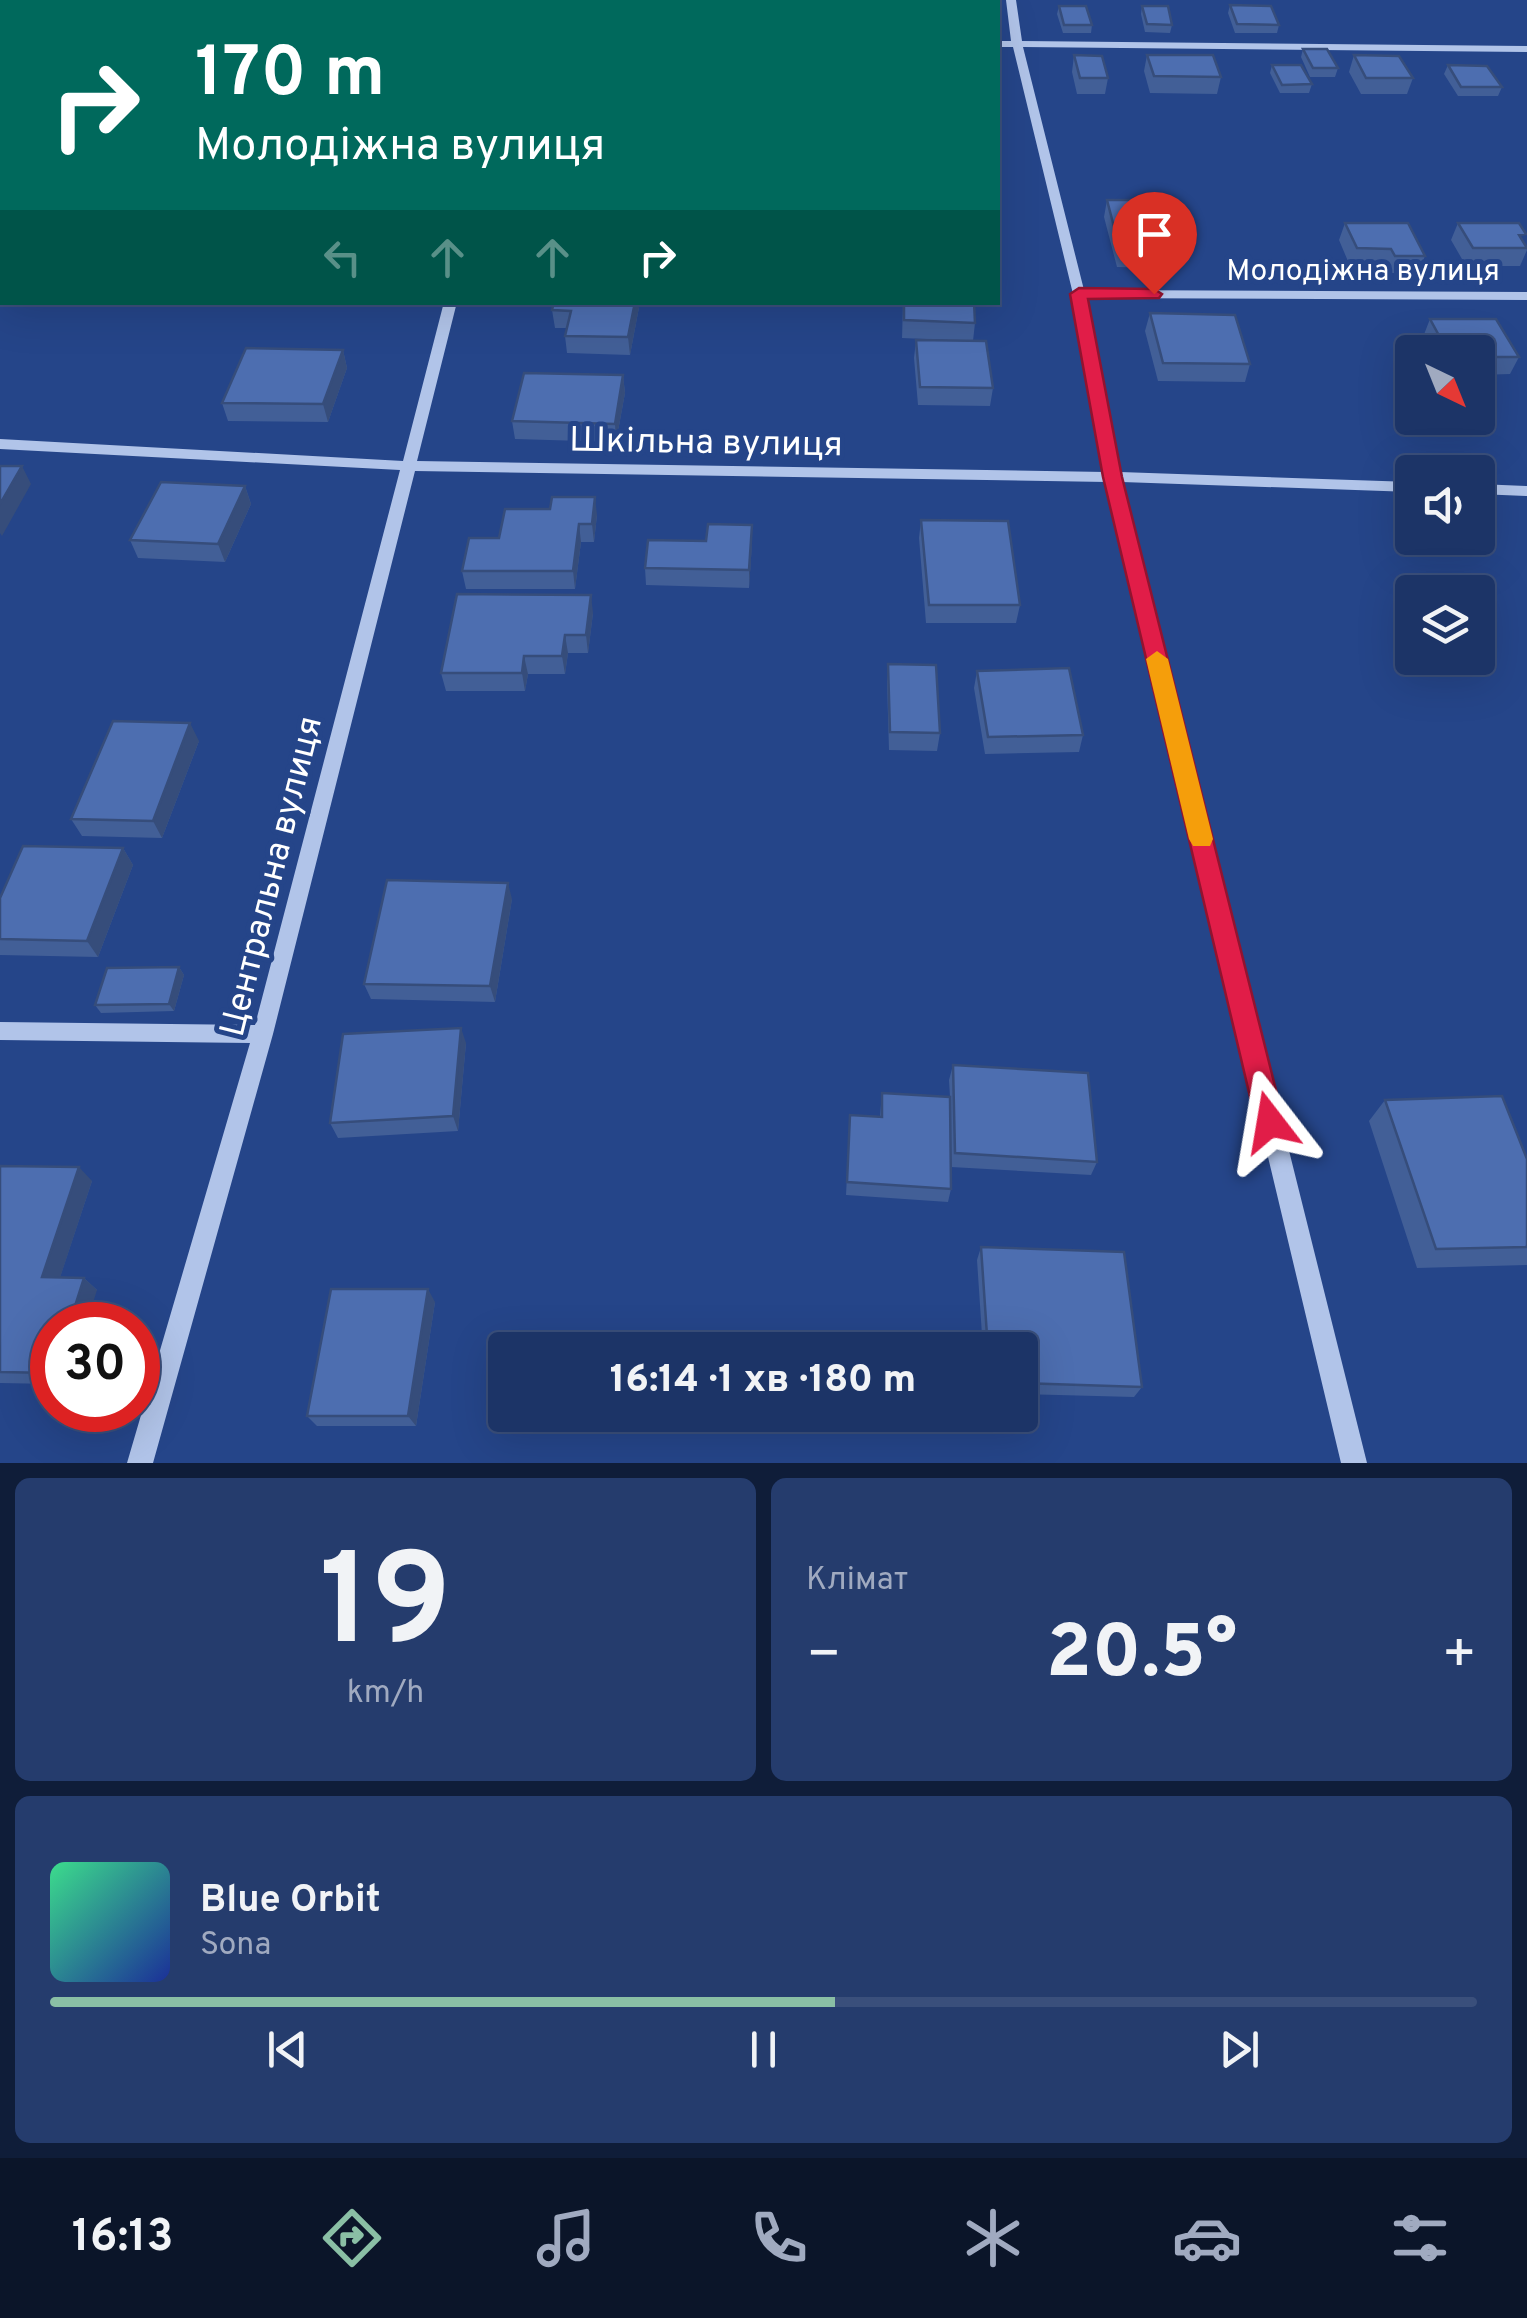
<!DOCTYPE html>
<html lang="uk">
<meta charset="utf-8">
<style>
:root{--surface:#1c3467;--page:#253c6d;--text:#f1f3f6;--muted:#a0aac0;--line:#3a4f7b;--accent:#8abfa5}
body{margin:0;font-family:Overpass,sans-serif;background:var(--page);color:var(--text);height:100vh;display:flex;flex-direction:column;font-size:38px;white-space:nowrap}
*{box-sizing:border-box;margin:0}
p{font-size:32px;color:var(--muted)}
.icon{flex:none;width:55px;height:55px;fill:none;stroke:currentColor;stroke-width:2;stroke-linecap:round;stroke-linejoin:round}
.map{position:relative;height:1463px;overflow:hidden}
.sheet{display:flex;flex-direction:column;gap:15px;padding:15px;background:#0f1d39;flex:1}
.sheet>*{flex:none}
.guide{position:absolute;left:0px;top:0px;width:1000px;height:305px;box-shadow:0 10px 40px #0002,0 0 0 2px var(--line);background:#00695c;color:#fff;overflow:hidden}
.needle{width:65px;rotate:137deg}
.fabs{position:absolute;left:1395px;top:335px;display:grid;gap:20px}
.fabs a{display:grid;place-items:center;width:100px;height:100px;border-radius:10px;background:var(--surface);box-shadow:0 10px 40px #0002,0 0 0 2px var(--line);font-size:50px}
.speed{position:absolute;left:30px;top:1302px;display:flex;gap:20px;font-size:50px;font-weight:700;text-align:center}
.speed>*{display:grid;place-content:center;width:130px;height:130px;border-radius:50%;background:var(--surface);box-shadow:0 10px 40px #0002,0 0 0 2px var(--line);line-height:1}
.speed .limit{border:15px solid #d22;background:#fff;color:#111}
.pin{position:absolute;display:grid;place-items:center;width:85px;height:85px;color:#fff;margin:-102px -42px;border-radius:50% 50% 50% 0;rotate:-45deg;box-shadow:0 0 10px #0007}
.pin .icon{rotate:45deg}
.me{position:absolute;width:110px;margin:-55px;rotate:346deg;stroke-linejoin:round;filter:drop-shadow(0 0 8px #0008)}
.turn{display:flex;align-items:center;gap:35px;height:210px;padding:0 30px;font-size:45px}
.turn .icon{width:130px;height:130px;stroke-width:2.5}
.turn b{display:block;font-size:70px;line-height:85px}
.lanes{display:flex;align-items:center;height:95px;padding:0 30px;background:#0003;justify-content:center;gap:50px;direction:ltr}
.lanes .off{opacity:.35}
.big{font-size:75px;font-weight:800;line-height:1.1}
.sheet .tile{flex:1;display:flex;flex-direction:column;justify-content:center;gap:15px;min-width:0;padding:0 35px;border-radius:15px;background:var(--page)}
.sheet .dial{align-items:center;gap:0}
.dial b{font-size:130px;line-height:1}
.song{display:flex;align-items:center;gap:30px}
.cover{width:120px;height:120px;border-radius:15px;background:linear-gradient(135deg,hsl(150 70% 55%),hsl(230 70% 35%))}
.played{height:10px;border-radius:5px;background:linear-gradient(90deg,var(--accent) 55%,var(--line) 55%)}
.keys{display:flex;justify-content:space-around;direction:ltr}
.heat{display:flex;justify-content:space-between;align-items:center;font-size:55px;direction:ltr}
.sheet .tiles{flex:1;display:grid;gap:15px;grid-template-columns:1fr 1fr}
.tile:last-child{grid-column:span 2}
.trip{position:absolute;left:488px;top:1332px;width:550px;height:100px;border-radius:10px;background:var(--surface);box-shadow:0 10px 40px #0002,0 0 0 2px var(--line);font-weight:800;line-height:100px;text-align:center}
.tab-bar{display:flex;height:160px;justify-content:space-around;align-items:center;background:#0b1529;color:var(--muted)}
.tab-bar .icon{width:70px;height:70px}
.tab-bar .on{color:var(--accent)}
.tab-bar b{font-size:45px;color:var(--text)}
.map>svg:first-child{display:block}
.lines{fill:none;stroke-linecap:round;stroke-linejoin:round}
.minor{fill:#b1c4e9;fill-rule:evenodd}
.wall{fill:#425f97}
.shaded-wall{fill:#364d7b}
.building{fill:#4d6eb0;stroke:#364d7b;stroke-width:2.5}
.route{fill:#e11d48;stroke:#92132f;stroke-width:2.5}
.slow{fill:#f59e0b}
.labels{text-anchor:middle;stroke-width:10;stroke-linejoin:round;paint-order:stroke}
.far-street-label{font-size:30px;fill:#fff;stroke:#254589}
.street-label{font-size:35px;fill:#fff;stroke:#254589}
</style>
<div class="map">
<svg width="1527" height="1463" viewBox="0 0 1527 1463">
<rect width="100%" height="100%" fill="#254589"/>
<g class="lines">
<path class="minor" d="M1006,0h10l6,41 505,5v6l-504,-5 61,243 443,2v8l-441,-2 34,174 292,10v10l-290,-10 245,981h-26l-234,-981 -692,-11 -142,563 -120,429h-26l123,-420 -250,-3v-18l255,3 145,-555 -400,-21v-10l403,22 41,-159h13l-40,159 688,11 -32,-178 -60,-247h-15v-6h13z
M0,24h2v6h-2z
M1478,484l49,2v10l-49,-2z"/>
</g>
<path class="wall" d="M866,0h68v2h-68z
M1230,5l49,20 -2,8h-42l-7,-20z
M1059,6l33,19 -1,8h-28l-6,-19z
M1142,6l30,19 -2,8 -25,-1 -4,-18z
M1303,49l35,19 -3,9h-25l-9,-20z
M1074,55l34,23 -3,16h-28l-5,-22z
M1147,55l74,22 -4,17 -67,-1 -6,-22z
M1354,55l59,23 -6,16h-46l-12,-22z
M1272,65l40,19 -3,9h-29l-10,-20z
M1448,65l54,22 -4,9h-40l-14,-22z
M1107,200l67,30 -4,18 -12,-1 1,3 -4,18 -38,-1 -13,-50z
M1345,223l80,33 -7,17h-30l-3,-7h-35l-11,-26z
M1458,223l65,18 4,9 -7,16h-54l-15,-26z
M554,302h86l-10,53 -63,-2 -2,-17 2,-8h-12l-3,-18z
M903,302h71l1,21 -2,18 -71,-3z
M1150,313l100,51 -5,18 -87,-1 -13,-50z
M1430,319l89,38 -9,17 -32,1v-23h-47l-8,-15z
M916,340l77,48 -3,18 -72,-1 -4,-47z
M343,350l4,18 -19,54 -100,-1 -6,-18z
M623,375l2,18 -9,49 -101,-3 -3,-18z
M245,486l6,18 -26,58 -87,-4 -8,-18z
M597,515l-3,27h-13l-6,47h-109l-4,-18 37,-33z
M921,520l99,85 -4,18h-90l-7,-85z
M752,543l-3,45 -103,-3 -1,-17z
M593,613l-5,40h-20l-3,21h-37l-3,17h-79l-5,-18z
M888,664l52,69 -3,18 -48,-1 -2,-69z
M977,671l106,64 -4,17 -94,2 -11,-66z
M199,741l-37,97 -80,-2 -11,-17z
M123,848l10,17 -35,92 -98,-2v-57z
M512,899l-17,103 -124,-3 -7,-15z
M179,967l5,8 -10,36 -73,2 -6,-8z
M466,1043l-8,88 -120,7 -8,-15z
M953,1065l144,97 -6,13 -140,-8v22l-3,13 -102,-7 4,-80 30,1 2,-23 68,4 -1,-17z
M1385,1100l142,59v106l-110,3 -48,-147z
M0,1166l92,15 -32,96 24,1 13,12 -45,35v59l-52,-1z
M981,1247l161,140 -8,10 -114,-3v-44h-37l-6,-90z
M435,1302l-19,124h-99l-10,-10z"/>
<path class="shaded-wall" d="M635,302h5l-10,53 -2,-18z
M343,350l4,18 -19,54 -5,-18z
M623,375l2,18 -9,49 -1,-18z
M22,466l9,18 -29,52 -2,-3v-29z
M245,486l6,18 -26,58 -7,-18z
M595,497l2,18 -3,27 -2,-18z
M579,524l2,18 -6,47 -2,-18z
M752,525v18l-3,45v-18z
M591,595l2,18 -5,40 -2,-18z
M565,635l3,18 -3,21 -3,-18z
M524,656l4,18 -3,17 -3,-18z
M190,723l9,18 -37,97 -9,-17z
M123,848l10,17 -35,92 -11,-16z
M508,883l4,16 -17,103 -5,-16z
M179,967l5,8 -10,36 -5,-7z
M461,1028l5,15 -8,88 -5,-15z
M79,1167l13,14 -36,109 -14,-13z
M84,1278l13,12 -11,35h-17z
M428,1289l7,13 -19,124 -8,-10z"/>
<path class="building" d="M590,0h45l-1,2h-44z
M878,0h45v2h-45z
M1230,5l41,1 8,19 -42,-1z
M1059,6h27l6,19h-28z
M1142,6h26l4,19 -25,-1z
M1303,49h24l11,19h-25z
M1074,55l28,1 6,22h-28z
M1147,55h66l8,22 -67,-1z
M1354,55l45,1 14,22h-47z
M1272,65h29l11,19 -30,1z
M1448,65l39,1 15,21h-41z
M1107,200h58l9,30h-21l6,20h-39z
M1345,223h63l17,33h-30l-4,-7 -34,-1z
M1458,223h61l7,11 -7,1 8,13h-54z
M554,302h81l-7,35 -63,-1 6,-25 -19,-1z
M904,302h70l1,21 -71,-3z
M1150,313l85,2 15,49 -87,-1z
M1430,319h66l23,38h-41v-5h-30z
M916,340l70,1 7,47 -73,-1z
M246,348l97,2 -20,54 -101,-1z
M524,373l99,2 -8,49 -103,-3z
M0,466h22l-22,38z
M161,482l84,4 -27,58 -88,-4z
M552,497h43l-3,27h-13l-6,47h-111l7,-33h30l6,-29h45z
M921,520l87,1 12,84h-91z
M708,524l44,1 -3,45 -104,-2 3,-28 58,1z
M457,594l134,1 -5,40h-21l-3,21h-38l-2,17h-81z
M888,664l48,1 4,68 -50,-1z
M1069,668l14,67 -95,2 -11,-66z
M113,721l77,2 -37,98 -82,-2z
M23,846l100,2 -36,93 -87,-2v-41z
M387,880l121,3 -18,103 -126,-2z
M179,967l-10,37 -74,1 12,-37z
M461,1028l-8,88 -123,7 13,-89z
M953,1065l135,8 9,89 -142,-9z
M882,1093l68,4 1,92 -104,-7 3,-67 32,2z
M1502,1096l25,63v88l-91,2 -51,-149z
M0,1166l79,1 -37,110 42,1 -15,47h-17v48l-52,-1z
M981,1247l143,5 18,135 -122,-4v-33h-32z
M331,1289h97l-20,127h-101z"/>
<path class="route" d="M1154,289l8,5 -3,4 -71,1 34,178 162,645 -4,9 -10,4 -10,-4 -4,-9 -153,-645 -33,-183 9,-6z"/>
<path class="slow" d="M1157,651l11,8 45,180 -3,7h-17l-4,-7 -43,-180z"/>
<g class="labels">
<g class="far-street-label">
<text x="1363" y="280">Молодіжна вулиця</text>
</g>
<g class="street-label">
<text transform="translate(706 441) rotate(1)" y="12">Шкільна вулиця</text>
<text transform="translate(270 876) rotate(-76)" y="12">Центральна вулиця</text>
</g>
</g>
</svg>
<div class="fabs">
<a><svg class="needle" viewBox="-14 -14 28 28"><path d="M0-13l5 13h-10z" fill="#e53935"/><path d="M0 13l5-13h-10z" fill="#a0aac0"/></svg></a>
<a><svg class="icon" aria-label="sound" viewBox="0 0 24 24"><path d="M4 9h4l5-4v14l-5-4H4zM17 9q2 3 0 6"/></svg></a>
<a><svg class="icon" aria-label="layers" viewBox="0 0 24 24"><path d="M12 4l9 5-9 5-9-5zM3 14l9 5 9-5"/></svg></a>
</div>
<div class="speed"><div class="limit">30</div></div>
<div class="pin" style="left:1154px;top:294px;background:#d93025"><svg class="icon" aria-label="arrive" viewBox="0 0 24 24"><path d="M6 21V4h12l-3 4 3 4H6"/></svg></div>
<svg class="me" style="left:1270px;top:1122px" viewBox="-20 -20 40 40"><path d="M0-17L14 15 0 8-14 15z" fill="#e11d48" stroke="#fff" stroke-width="4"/></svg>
<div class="trip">16:14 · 1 хв · 180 m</div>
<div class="guide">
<div class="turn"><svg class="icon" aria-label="right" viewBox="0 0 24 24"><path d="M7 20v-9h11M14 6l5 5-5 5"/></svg><div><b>170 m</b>Молодіжна вулиця</div></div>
<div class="lanes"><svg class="icon off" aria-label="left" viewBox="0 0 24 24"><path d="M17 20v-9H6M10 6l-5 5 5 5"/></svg><svg class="icon off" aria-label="ahead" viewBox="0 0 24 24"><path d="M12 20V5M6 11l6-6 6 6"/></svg><svg class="icon off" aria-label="ahead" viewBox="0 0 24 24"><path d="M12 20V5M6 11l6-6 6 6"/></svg><svg class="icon" aria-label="right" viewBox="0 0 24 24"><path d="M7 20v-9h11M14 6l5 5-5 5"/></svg></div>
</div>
</div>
<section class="sheet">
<div class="tiles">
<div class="tile dial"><b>19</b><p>km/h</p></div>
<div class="tile"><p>Клімат</p>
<div class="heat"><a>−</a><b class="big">20.5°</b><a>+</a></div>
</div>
<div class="tile">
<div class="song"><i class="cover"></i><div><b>Blue Orbit</b><p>Sona</p></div></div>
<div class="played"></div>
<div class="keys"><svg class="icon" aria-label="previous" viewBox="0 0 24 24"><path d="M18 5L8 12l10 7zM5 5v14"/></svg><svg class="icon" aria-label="pause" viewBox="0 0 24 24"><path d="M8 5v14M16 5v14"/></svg><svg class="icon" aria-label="next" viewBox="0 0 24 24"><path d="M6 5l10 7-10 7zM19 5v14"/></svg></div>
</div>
</div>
</section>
<nav class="tab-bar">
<b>16:13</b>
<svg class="icon on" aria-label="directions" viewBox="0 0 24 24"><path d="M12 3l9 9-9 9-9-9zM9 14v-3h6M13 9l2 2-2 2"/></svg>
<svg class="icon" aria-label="music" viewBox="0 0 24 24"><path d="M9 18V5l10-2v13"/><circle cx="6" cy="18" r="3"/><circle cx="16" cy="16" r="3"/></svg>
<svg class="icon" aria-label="phone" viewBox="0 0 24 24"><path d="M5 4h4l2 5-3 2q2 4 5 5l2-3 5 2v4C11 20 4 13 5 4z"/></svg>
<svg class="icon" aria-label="climate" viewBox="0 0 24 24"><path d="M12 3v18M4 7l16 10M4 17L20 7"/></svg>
<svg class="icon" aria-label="car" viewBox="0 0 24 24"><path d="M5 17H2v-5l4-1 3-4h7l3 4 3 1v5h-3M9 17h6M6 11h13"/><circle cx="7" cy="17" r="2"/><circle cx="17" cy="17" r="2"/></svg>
<svg class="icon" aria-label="filters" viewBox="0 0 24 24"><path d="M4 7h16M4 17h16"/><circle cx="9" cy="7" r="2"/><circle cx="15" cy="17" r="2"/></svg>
</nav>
